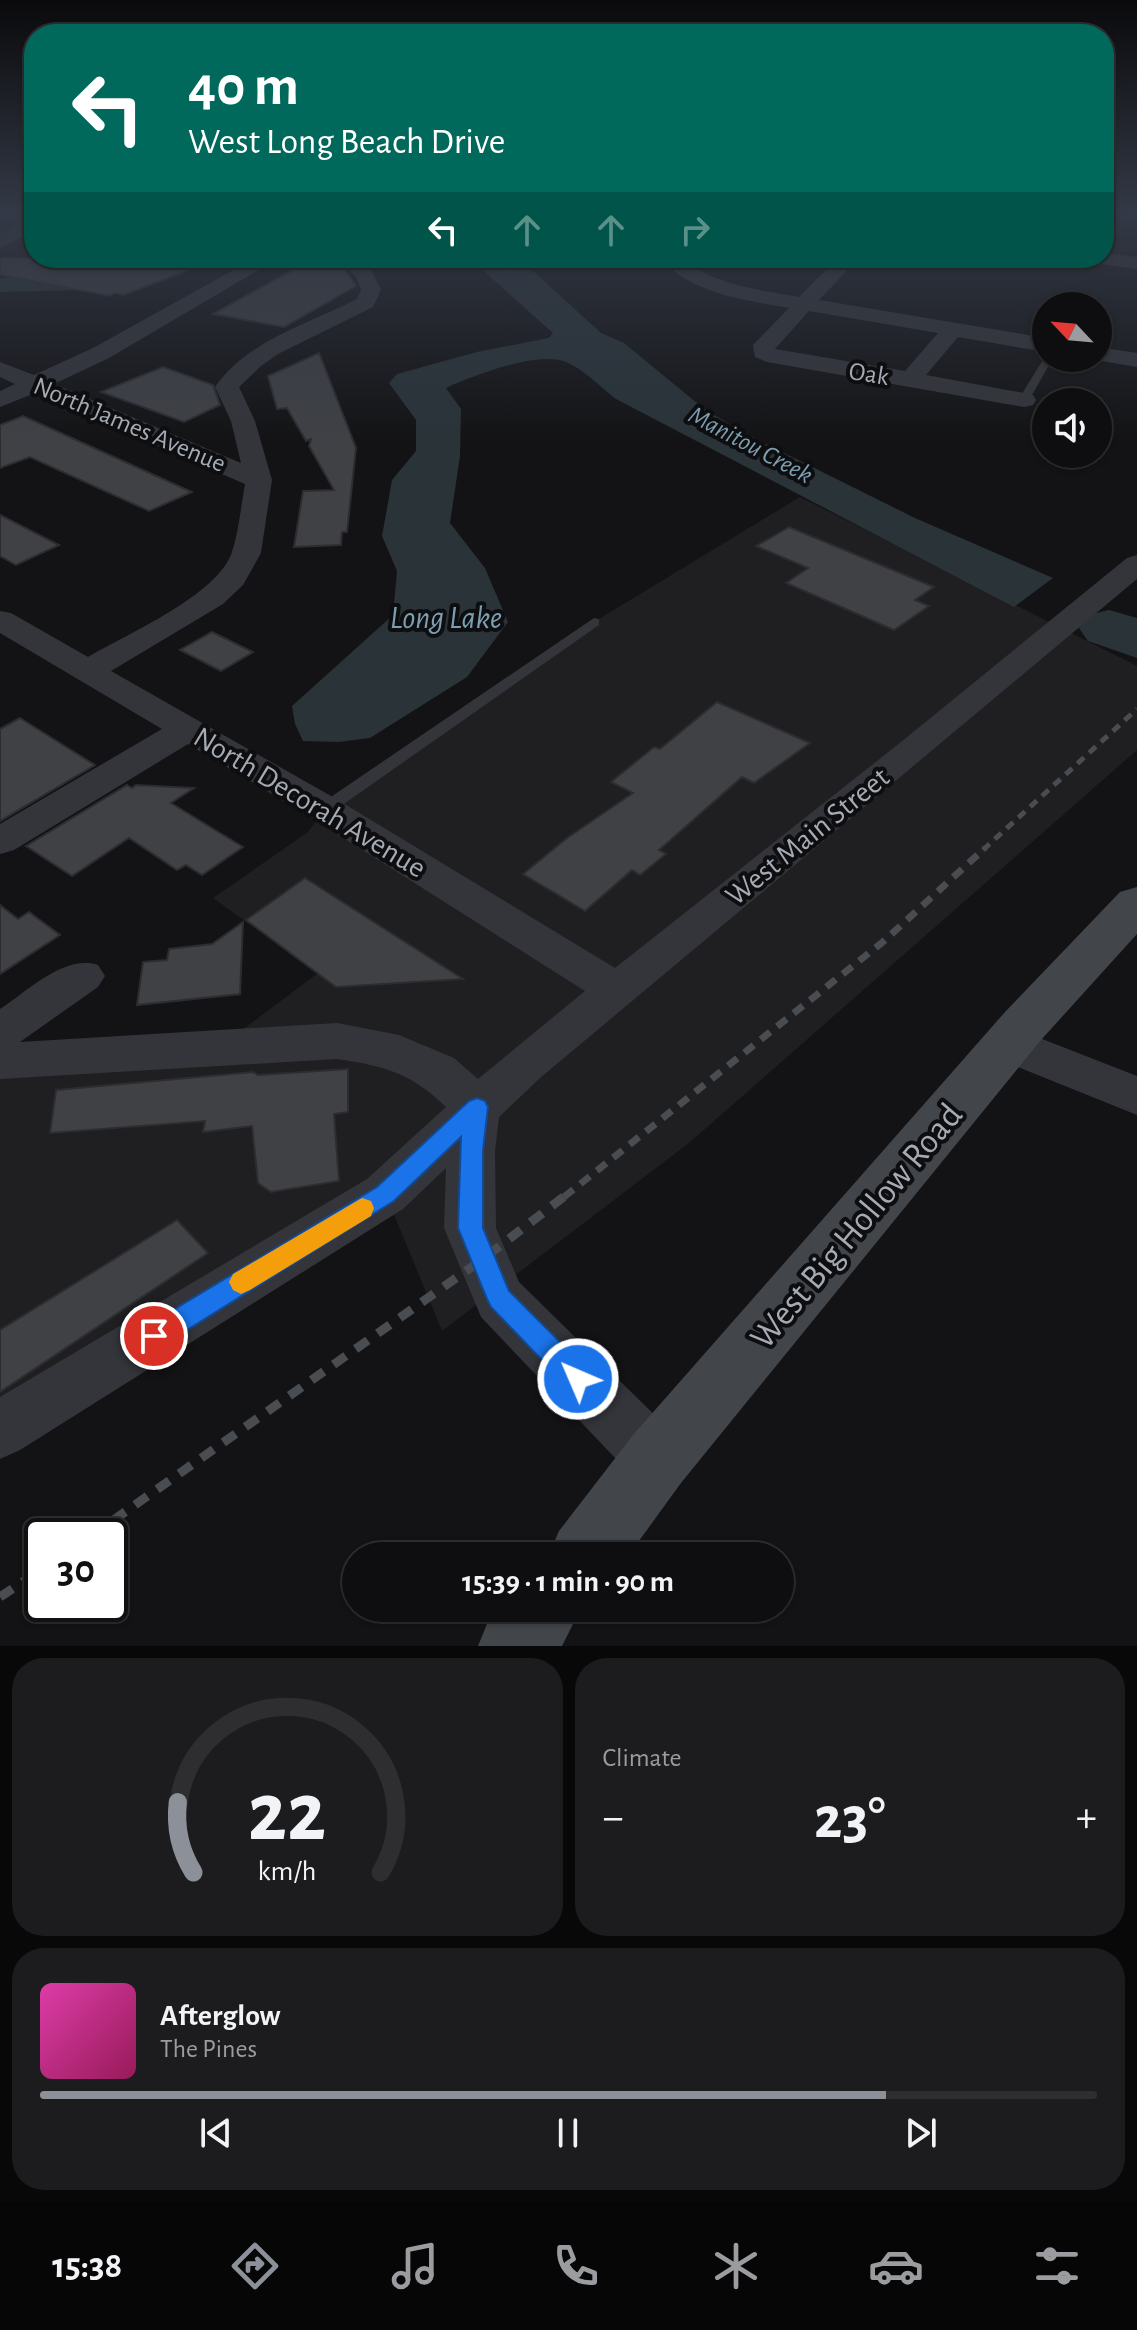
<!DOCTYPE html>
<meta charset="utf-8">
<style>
:root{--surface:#0e0e10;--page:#1c1c1e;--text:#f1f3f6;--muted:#9b9c9f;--line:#2e2e30;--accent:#8c9099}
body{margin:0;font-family:"Alegreya Sans",sans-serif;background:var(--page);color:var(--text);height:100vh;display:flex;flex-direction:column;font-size:30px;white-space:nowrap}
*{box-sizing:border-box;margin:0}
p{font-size:26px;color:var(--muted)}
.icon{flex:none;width:44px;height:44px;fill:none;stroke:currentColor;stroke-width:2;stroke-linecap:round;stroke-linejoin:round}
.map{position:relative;height:1646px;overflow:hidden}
.sheet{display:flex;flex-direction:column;gap:12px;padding:12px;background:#080809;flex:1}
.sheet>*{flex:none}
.guide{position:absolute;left:24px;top:24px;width:1090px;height:244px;border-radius:32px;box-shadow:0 2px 6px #0004,0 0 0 2px var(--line);background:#00695c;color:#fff;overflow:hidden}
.needle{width:52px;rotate:296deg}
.fabs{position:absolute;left:1032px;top:292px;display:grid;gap:16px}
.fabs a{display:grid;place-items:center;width:80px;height:80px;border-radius:50%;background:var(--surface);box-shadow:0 2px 6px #0004,0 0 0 2px var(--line);font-size:40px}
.speed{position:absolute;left:24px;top:1518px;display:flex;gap:16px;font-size:40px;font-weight:700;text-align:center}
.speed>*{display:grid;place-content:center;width:104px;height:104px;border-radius:50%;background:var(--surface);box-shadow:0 2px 6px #0004,0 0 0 2px var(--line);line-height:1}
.speed .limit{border:4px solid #111;border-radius:12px;background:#fff;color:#111}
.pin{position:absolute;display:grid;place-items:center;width:68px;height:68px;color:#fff;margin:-34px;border:4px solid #fff;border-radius:50%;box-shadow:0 2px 8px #0007}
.me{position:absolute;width:88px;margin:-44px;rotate:315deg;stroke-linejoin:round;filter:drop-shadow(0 0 6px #0008)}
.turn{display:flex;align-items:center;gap:28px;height:168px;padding:0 32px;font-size:36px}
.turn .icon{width:104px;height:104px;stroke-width:2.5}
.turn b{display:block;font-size:56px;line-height:68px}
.lanes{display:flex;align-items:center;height:76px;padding:0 32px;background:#0003;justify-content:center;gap:40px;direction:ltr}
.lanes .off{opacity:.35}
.big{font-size:60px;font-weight:700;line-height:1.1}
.sheet .tile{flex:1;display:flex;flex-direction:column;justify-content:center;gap:12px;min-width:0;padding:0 28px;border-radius:32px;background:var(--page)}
.sheet .dial{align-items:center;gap:0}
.dial svg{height:208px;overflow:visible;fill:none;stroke:var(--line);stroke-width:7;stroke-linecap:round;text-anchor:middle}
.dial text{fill:var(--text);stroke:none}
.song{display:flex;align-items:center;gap:24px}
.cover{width:96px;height:96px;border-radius:12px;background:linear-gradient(135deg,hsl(320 70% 55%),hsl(330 70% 35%))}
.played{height:8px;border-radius:4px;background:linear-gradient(90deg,var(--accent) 80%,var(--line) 80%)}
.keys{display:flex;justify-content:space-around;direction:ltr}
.heat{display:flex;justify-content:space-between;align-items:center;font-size:44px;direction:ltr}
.sheet .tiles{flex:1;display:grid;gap:12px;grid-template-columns:1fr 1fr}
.tile:last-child{grid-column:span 2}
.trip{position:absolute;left:342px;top:1542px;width:452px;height:80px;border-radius:40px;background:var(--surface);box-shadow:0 2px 6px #0004,0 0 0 2px var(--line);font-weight:700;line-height:80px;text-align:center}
.menu{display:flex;height:128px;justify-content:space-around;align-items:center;background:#060606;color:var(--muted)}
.menu .icon{width:56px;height:56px}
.menu .on{color:var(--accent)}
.menu b{font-size:36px;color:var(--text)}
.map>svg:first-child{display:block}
.built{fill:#1f1f22}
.water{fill:#293338}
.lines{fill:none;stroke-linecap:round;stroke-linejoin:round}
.river{fill:#293338;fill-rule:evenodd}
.building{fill:#3f4145;stroke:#2d2d31;stroke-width:2}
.service{fill:#34353a;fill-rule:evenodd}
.minor{fill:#34353a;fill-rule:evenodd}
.secondary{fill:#424549;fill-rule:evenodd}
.rail-far2{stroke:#494c51;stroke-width:5;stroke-dasharray:9 7;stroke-linecap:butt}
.rail-far1{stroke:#494c51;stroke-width:7;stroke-dasharray:12 9;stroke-linecap:butt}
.rail{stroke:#494c51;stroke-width:9;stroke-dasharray:15 12;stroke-linecap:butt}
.route{fill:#1a73e8;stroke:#114b97;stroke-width:2}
.slow{fill:#f59e0b}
.labels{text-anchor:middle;stroke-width:8;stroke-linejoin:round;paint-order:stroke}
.far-street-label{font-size:26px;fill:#a4abb5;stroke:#0e0e10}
.far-water-label{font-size:26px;font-style:italic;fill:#7b9eb0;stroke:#0e0e10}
.street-label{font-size:30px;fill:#a4abb5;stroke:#0e0e10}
.water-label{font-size:32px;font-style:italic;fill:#7b9eb0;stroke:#0e0e10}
.near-street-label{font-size:36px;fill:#a4abb5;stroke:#0e0e10}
</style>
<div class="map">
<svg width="1137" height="1646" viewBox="0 0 1137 1646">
<rect width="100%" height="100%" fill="#131315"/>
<path class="built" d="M800,497l337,169v84l-448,393 -247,188 -56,-136 -386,235v-364l218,-18 100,-75 -105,-75 95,-66 17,-23 269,-187z"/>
<path class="water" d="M469,258h50l82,75 23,10 79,65 39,24 173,86 138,60 -39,29 -398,-208c-15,-11 -32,-30 -50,-37 -27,-12 -94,14 -120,26l15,21 -1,47 -10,67 35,45 23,54 -41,55 -97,61 -31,4 -36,-1 -8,-17 -3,-18 101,-91 4,-44 -15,-35 10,-56 24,-29v-31l-27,-37 8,-9 80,-22 72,-14 4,-5z
M51,277l29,13 -80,2v-14z"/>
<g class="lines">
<path class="river" d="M1109,610l28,8v40l-49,-17 -9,-13 9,-13z"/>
</g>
<path class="building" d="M0,258h212l1,3 -90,34 -8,-2 -5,3 -110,-21z
M307,262l37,6 12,18 -72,41 -71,-13z
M319,353l37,95 -9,84h-5l-1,13 -47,2 9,-56 31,-1 -25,-44 2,-7 -5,2 -19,-33 -10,1 -9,-33z
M163,367l50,18 7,20 -36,17 -83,-30z
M23,416l169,76 -43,19 -119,-54 -30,11v-43z
M0,515l59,30 -43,20 -16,-9z
M789,527l145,60 -19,13 14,6 -35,24 -108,-47 22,-15 -52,-22z
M212,632l41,20 -32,19 -41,-21z
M717,702l93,41 -56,40 -12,-6 -83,73 7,4 -26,21 -8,-5 -47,41 -62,-37 44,-36 66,-45 -22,-11 43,-35 6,2z
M20,718l75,47 -95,56v-92z
M127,785l5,3 4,-3 58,3 -23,15 72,44 -41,28 -16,-10 -9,5 -48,-32 -57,38 -46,-30z
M305,878l158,101 -127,8 -90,-67z
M0,905l18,14 11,-7 31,23 -60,39z
M243,922l-3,72 -103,11 6,-43 24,-2 2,-11 43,-5z
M348,1069v43l-14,2 5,67 -68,11 -13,-9 -6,-57 -49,6 2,-11 -155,12 6,-43 197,-18 5,3z
M177,1220l31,33 -208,139v-62z"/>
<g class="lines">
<path class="service" d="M1046,355v3h7l-25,44h-8l-2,-2z
M594,618l5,1v6l-268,188h-12l-3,-4 3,-4z"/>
<path class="minor" d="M34,219v12l-34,17v-14z
M1104,253l33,4v12l-37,-5 -10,-6h14z
M255,258h24l-170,100 -55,26 187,79 -10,-42 -16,-34c33,-47 93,-63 142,-88l4,-9 -5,-13 -18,-19h21l13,13 9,19 -8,17 -95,47 -17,12 -22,21 16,34 17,59 -11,73 -18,32 -20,19 -112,67 227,129 277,168 286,-226 226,-184 10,-3v24l-597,499 -41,39 -4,34 1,77 23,54 159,156 8,21 -8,21 -21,8 -21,-8 -155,-163 -37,-89 2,-60 -43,41 -383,241 -20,9v-62l367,-218 79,-72c-35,-34 -61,-41 -109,-48l-337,20v-70c28,-18 64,-55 98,-44l7,11 -7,11 -78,55 317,-19 62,12 55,23 24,21 107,-88 -273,-173 -124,-74 -174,106 -14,4v-30l162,-95 -162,-96v-22l11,2 77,44c39,-23 130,-62 144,-105 7,-22 9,-46 13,-68l-210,-91 -35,14v-16l15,-7 -15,-7v-15l34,13 59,-27z
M661,258c31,0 27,8 52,19 28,11 57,15 86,20l39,-39h21l-40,42 227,38v14l-88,-15 -32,38 98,18 9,2 3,5 -3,5 -9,2 -257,-45 -12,-5 -2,-12 36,-37c-43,-8 -99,-14 -128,-50zM809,311l129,22 -33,38 -130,-22z
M1098,347l39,6v14l-47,-8 8,-1z
M1009,1026l128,50v39l-144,-58 -7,-13 7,-13z"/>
<path class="secondary" d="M1137,887v47l-96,106 -360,443 -53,73h-80l11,-25 74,-96 372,-423 115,-120z
M498,1608h83l-19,38h-84l11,-27z"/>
<path class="rail-far2" d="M983,850l154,-141"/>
<path class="rail-far1" d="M564,1197l320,-256 101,-93"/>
<path class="rail" d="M91,1536l392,-277 83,-64
M0,1597l42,-28"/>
</g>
<linearGradient id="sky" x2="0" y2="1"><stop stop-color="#0a0a0c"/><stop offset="0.48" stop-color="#333946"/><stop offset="1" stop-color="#333946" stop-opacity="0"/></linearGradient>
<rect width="1137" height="443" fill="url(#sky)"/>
<path class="route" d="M477,1098l8,3 3,6 -5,44v77l26,63 79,79 4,9 -4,9 -10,4 -9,-4 -78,-81 -4,-8 -29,-71 3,-91 -67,64 -231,144 -9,3 -9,-3 -4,-9 4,-9 232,-140 92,-86z"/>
<path class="slow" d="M362,1198l9,3 3,7 -3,8 -121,74 -9,4 -8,-4 -4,-8 4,-8z"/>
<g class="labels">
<g class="far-street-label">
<text transform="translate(869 373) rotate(9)" y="9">Oak</text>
<text transform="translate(130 424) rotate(23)" y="9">North James Avenue</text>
</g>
<g class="far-water-label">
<text transform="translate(751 444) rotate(28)" y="9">Manitou Creek</text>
</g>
<g class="street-label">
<text transform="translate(310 802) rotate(31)" y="10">North Decorah Avenue</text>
<text transform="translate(807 836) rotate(-39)" y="10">West Main Street</text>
</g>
<g class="water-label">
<text x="446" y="628">Long Lake</text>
</g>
<g class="near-street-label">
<text transform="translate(855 1225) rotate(-50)" y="13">West Big Hollow Road</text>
</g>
</g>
</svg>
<div class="fabs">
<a><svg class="needle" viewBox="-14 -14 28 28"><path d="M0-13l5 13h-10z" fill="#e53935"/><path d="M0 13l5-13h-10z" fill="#9b9c9f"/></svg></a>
<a><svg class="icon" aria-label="sound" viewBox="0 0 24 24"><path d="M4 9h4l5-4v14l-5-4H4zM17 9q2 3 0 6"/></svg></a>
</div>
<div class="speed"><div class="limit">30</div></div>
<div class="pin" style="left:154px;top:1336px;background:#d93025"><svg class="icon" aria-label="arrive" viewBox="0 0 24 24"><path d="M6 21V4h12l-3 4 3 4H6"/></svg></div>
<svg class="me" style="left:578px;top:1379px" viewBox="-20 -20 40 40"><circle r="17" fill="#1a73e8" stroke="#fff" stroke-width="3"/><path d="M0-11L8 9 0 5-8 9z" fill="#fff"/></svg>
<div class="trip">15:39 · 1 min · 90 m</div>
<div class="guide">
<div class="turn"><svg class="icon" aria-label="left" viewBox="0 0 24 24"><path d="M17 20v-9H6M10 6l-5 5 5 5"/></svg><div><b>40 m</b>West Long Beach Drive</div></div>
<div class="lanes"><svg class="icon" aria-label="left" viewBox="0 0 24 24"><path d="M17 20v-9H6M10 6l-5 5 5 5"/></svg><svg class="icon off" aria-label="ahead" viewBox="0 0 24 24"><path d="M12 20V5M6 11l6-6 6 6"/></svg><svg class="icon off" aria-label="ahead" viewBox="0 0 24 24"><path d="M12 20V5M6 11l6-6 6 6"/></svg><svg class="icon off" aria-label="right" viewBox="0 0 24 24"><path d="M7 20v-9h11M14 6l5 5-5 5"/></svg></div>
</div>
</div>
<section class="sheet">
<div class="tiles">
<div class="tile dial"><svg viewBox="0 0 100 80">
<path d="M14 69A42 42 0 1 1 86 69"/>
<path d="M14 69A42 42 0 0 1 8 42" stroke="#8c9099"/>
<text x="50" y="56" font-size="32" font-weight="700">22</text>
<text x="50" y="72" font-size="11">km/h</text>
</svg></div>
<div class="tile"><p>Climate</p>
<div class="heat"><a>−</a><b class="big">23°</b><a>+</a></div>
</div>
<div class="tile">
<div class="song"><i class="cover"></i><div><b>Afterglow</b><p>The Pines</p></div></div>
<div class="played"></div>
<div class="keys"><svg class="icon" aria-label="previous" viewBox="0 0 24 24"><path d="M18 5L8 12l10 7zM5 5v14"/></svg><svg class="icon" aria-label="pause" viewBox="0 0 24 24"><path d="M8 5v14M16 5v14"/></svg><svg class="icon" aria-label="next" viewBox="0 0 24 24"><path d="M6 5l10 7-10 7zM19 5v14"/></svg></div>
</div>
</div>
</section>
<nav class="menu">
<b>15:38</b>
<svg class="icon on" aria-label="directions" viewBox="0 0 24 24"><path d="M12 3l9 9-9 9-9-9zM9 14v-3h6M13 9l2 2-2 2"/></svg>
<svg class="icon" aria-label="music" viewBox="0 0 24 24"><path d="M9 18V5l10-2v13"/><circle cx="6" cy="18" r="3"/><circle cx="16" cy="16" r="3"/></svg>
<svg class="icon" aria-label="phone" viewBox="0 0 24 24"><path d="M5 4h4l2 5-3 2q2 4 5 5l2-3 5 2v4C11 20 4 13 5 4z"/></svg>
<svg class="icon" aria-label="climate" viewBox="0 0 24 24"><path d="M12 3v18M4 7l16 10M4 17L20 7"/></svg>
<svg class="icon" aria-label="car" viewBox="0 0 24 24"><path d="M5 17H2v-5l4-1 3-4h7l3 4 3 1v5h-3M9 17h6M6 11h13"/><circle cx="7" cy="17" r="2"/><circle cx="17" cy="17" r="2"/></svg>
<svg class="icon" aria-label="filters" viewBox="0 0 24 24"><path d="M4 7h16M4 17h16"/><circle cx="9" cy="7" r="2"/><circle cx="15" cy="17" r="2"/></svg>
</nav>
